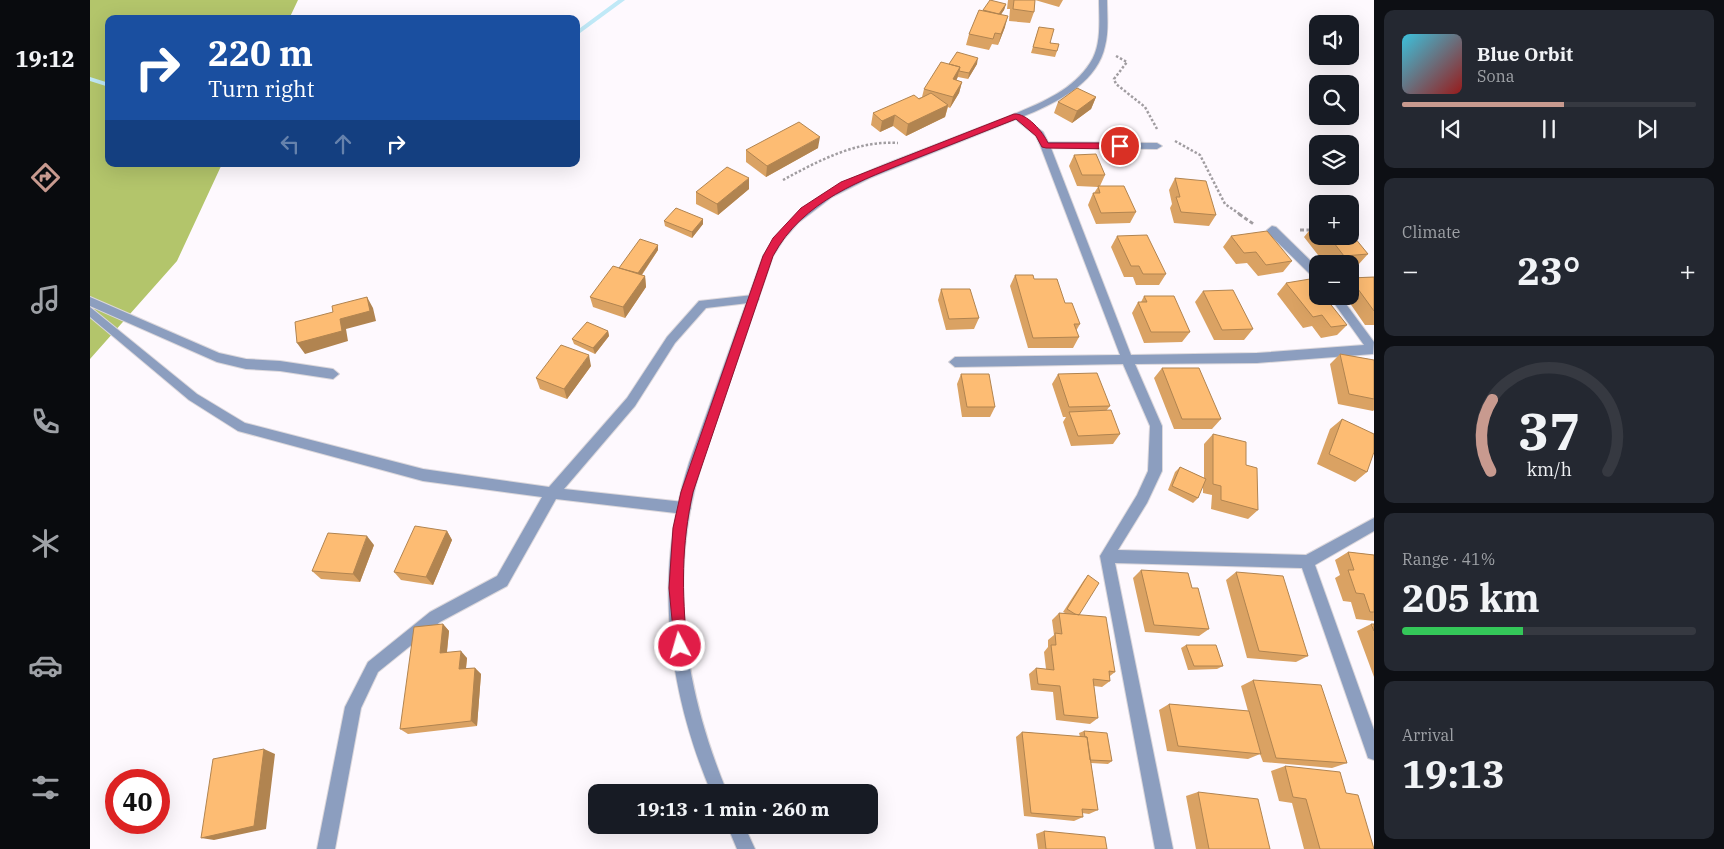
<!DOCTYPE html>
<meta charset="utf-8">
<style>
:root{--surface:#171b24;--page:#242831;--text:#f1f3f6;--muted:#9ea1a6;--line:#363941;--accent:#c89a8f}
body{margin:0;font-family:"IBM Plex Serif",serif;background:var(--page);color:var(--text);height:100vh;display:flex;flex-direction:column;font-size:19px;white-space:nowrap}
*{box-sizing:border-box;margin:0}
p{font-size:16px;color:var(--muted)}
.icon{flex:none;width:28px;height:28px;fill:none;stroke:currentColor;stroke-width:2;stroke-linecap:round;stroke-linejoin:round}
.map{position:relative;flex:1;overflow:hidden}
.drawer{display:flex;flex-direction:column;gap:10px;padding:10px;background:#0d0f14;width:350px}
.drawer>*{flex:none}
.guide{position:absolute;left:15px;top:15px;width:475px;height:152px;border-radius:10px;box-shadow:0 5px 20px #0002;background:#1a4fa0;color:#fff;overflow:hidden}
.tools{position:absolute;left:1219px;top:15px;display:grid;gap:10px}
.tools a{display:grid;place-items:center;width:50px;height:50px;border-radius:10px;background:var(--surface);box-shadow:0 5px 20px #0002;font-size:25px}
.speed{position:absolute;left:15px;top:769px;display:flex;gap:10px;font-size:25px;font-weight:700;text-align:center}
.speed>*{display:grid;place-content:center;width:65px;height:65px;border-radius:50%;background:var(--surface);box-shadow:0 5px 20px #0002;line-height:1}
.speed .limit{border:8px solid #d22;background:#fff;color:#111}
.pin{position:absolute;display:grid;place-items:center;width:42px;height:42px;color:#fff;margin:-21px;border:2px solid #fff;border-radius:50%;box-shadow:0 1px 5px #0007}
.me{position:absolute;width:55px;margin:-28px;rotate:354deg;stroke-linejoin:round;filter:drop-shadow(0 0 4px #0008)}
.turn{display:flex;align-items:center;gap:18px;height:105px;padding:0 20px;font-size:22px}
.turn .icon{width:65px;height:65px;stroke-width:2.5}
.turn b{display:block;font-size:35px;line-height:42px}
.lanes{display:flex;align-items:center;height:48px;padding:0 20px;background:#0003;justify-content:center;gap:25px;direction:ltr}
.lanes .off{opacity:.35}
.big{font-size:38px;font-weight:800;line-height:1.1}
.drawer .widget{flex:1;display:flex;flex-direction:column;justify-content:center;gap:8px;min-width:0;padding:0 18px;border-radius:10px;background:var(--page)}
.drawer .dial{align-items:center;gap:0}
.dial svg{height:130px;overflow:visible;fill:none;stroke:var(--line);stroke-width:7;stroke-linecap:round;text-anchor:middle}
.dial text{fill:var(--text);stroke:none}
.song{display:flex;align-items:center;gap:15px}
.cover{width:60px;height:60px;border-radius:8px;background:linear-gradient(135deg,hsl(190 70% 55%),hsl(0 70% 35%))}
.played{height:5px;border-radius:2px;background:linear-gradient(90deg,var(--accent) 55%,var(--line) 55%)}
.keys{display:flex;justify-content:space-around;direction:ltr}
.heat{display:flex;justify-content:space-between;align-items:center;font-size:28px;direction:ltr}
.charge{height:8px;border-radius:4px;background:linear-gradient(90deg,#34c759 41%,var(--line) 0)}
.trip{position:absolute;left:498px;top:784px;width:290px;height:50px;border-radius:10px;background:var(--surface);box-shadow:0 5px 20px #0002;font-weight:800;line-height:50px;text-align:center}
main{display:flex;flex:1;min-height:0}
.tabs{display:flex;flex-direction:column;width:90px;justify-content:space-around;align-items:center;background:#090b0e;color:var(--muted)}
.tabs .icon{width:35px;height:35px}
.tabs .on{color:var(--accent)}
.tabs b{font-size:22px;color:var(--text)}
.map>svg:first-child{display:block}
.forest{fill:#b3c56b}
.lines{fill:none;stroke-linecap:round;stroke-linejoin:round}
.stream{fill:#c0e9f7;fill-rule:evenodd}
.minor-casing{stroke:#dbd7db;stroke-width:2}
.tertiary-casing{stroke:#dbd7db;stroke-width:2}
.path-far1{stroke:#a19da1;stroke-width:2.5;stroke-dasharray:2.5 2;stroke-linecap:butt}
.path{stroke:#a19da1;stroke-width:3;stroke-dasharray:4 2.5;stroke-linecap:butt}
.minor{fill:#8c9ebf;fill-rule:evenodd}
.tertiary{fill:#8c9ebf;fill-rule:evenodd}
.wall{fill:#daa263}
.shaded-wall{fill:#b18450}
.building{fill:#fdbc73;stroke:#b18450}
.route{fill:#e11d48;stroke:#92132f}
</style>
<main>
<nav class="tabs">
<b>19:12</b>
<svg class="icon on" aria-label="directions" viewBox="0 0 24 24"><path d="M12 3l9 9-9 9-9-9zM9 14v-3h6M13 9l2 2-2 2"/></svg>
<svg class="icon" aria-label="music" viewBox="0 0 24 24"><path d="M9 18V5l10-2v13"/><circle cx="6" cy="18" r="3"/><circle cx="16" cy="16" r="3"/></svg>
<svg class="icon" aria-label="phone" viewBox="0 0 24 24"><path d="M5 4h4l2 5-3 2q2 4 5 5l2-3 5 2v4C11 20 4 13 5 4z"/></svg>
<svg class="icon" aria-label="climate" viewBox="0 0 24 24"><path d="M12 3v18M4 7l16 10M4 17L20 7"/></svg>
<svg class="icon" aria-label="car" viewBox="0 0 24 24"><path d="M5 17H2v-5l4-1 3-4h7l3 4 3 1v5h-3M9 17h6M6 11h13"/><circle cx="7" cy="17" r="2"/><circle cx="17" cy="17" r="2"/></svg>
<svg class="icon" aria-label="filters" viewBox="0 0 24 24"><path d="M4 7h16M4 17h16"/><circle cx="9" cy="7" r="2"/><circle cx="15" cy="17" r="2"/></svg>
</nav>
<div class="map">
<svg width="1284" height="849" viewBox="0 0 1284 849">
<rect width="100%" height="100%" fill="#fef9fe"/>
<path class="forest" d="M0,0h208l-9,19h-180v145h113l-45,97 -87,98z"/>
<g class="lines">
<path class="stream" d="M528,0h7l-49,36v-5z
M0,77l19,6v4l-19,-6z"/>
<g class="minor-casing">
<path id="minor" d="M927,113l26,19 5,10 109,1 5,3 -5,3 -106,-1 80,207 126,-2 107,-8 -35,-49h11l34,46 -1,12 -116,9 -122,1 27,62v45l-15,32 -29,47 188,5 68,-37v13l-59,34 59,165v30l-6,-2 -2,-6 -64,-184 -187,-5 58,286h-18l-55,-293 37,-61 11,-24 2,-45 -27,-62 -168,3 -6,-5 6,-5 165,-2 -80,-210 -4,-9 -22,-18 -2,-2z
M1182,226l4,1 42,41v11l-4,-1 -46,-45 -1,-3z
M663,295l4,1 2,3 -2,3 -51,6 -31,35 -40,63 -71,83 120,13 5,2 2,4 -2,4 -5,2 -128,-15 -49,87 -67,36 -62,50 -17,36 -26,141h-18l28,-142 23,-45 62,-50 67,-36 45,-79 -119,-16 -185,-50 -49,-31 -99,-83v-10l107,87 48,29 178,46 126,18 78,-89 40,-61 32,-36z
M0,297l129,56 27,6 34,2 53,8 6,5 -6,5 -53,-8 -34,-2 -29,-7 -127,-56z"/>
</g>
<g class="tertiary-casing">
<path id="tertiary" d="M1009,0h8c0,15 2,31 -2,46 -7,34 -42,53 -71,66l-164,66 -38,19 -34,26 -14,16 -11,17 -71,207c-35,112 -19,222 25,329h-16c-44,-104 -58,-219 -22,-329l74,-207c34,-57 84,-77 143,-100 32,-12 64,-25 96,-37 31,-13 69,-26 88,-56 12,-18 9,-43 9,-63z
M637,825h17l11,24h-18z"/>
</g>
<path class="path-far1" d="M1026,56l11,6 -13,17 2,5 29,23 12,22
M1085,141l25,14 25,49 16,11
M693,180c35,-19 74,-40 115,-37"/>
<path class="path" d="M1149,214l16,11
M1260,229h3
M1210,230h18"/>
<use href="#minor" class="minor"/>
<use href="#tertiary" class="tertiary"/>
</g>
<path class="wall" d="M918,0h55l-4,7 -24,-7 -1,12 -4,11 -21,-2 1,-12h-3z
M916,4l-2,6 -3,4 4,13 -7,18 -6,-1 -3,6 -23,-5 3,-11 14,-24z
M949,27l18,24 -2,6 -24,-4z
M859,64h28l-9,15 -10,-2 -2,3 6,2 -3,11 -9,15 -2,-1 -3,10 -39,19 -13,-10 -13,6 -9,-7 2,-12 49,-16 2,-8z
M1006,97l-5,12 -19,14 -18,-10 4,-11z
M728,148l-52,29 -20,-15v-12z
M984,155l31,20 -5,11 36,26 -6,11 -34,1 -8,-19 5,-12h1l4,-6 -21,-1 -8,-20z
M1085,178l41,37 -7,11 -35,-3 -4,-15 2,-4 -3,-14z
M659,189l-31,26 -22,-11v-12z
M613,219v5l-11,14 -27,-12 -1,-5z
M1228,225v11h32l18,18 -10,11 -8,1v-2h-18l-8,-9h-6l-14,-18 9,-11z
M1027,236l49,38 -7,11h-23l-3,-8h-9l-13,-30z
M1141,236l61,25 -9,11 -25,4 -11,-13 -11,1 -13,-17z
M568,245v5l-16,25 3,1 1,11 -21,31 -32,-11 -3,-10 29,-29z
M925,275l19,4 31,24 15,21 -4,7 3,6 -6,11h-45l-18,-62z
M1284,277v48h-9l-20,-29h5v-18z
M1196,283l61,42 -10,10 -16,3 -9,-12 -9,2 -26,-34z
M851,289l38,29 -5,11 -28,1 -8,-30z
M1113,291l50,38 -9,11h-30l-19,-38z
M1054,296l46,36 -8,10 -38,1 -12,-30 6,-11h3z
M518,331l1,5 -14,18 -21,-10 -2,-5z
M1250,354l34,6v50l-1,1 -35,-7 -8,-40z
M501,366l-24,33 -27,-10 -4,-11z
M1072,368l59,51 -9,10h-38l-20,-51z
M871,374l34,33 -5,10h-28l-5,-33z
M968,374l52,32 -4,5 14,23 -7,10 -42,2 -8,-24 3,-5h-3l-11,-33z
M1252,419l25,53 -12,10 -38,-18 13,-35z
M1123,434l33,31 12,45 -10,9 -37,-10 1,-14 -9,-2v-8l-5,13 -5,5 -25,-13 7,-18 5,-5 24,11v-34z
M357,531l5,9 -19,45 -32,-5 -7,-8z
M284,545l-14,37 -39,-3 -9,-8z
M1258,552l26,3v66l-18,-2 -5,-17 -8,-1 -8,-23 5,-3 -5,-15z
M1051,570l51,18 17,41 -10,7 -54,-4 -12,-54z
M1146,572l72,84 -12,6 -49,-4 -21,-78z
M998,575l-9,40 36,57 -5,4v5l-8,6 -8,-1 4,32 -8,6 -34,-4 -3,-28 -22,-2 -2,-16 7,-6 10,1 -2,-17 4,-5v-7l6,-5 -2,-15 7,-7h6l-2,-1 21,-32z
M353,624l6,7 -2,21 20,6 -1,11 9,-1 6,6 -4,52 -69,8 -8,-5z
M1281,624h3v53l-17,-46z
M1096,645l37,21 -6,3 -29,1 -7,-22z
M1163,680l94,83 -15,5 -69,-6 -3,-8 -12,5 -81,-8 -8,-41 10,-6 79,7 -7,-25z
M994,731l28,30 -4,3 -17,-1 7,47 -9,4 -7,-1 1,4 -9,4 -50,-5 -8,-79 6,-5 58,5 -1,-4z
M1195,766l61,27 28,56h-70l-12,-46 -13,-2 -8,-30z
M1108,792l72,57h-74l-10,-53z
M954,831l63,18h-69l-2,-15z"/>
<path class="shaded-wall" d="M916,4l-2,6 -8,12 2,-6z
M918,16l-3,11 -7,18 3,-11z
M888,58l-1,6 -9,15 1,-6z
M870,67l-3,12 -7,12 3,-12z
M872,82l-3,11 -9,15 3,-11z
M1006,97l-5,12 -19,14 5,-12z
M858,105l-3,12 -39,19 2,-12z
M805,115l-2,11 -13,6 2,-11z
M730,137l-2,11 -52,29 1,-11z
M659,178v11l-31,26 -1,-11z
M613,219v5l-11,14v-6z
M568,245v5l-20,30 -1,-6z
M555,276l1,11 -21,31 -2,-11z
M277,297l6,11 3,13 -30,8 2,12 -43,13 -8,-11 43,-24z
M518,331l1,5 -14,18 -2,-6z
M499,355l2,11 -24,33 -3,-10z
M357,531l5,9 -19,45 -7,-8z
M277,536l7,9 -14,37 -7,-8z
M353,624l6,7 -3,29 -6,-7z
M371,651l6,7 -2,18 -6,-7z
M385,668l6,6 -4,52 -6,-5z
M174,749l11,5 -9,75 -52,11 -13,-2z"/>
<path class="building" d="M900,0l16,4 -7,10 -16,-4z
M924,0h21l-1,12 -21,-3z
M889,10l29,6 -7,18 -6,-1 -2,6 -24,-5z
M949,27l15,2 -4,14 9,1 -2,7 -24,-4z
M867,52l21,6 -9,15 -10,-2 1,-4 -11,-3z
M851,62l19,5 -7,12 9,3 -9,15 -29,-8z
M987,88l19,9 -19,14 -19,-9z
M841,93l17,12 -40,19 -13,-9 -13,6 -9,-8 41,-18 5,4z
M709,122l21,15 -53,29 -21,-16z
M1006,154l9,21h-23l-8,-20z
M637,167l22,11 -32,26 -21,-12z
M1085,178l31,3 10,34 -35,-3 -5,-15h4z
M1008,186h26l12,26 -35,1 -8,-20h7z
M586,208l27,11 -11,13 -28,-11z
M1228,225v6l-5,-5z
M1177,231l25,30 -26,4 -10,-13 -12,1 -13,-17z
M1260,232l18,22 -24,2 -10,-13 -6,1 -7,-8h29z
M1057,235l19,39h-23l-4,-8h-8l-14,-30z
M550,239l18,6 -20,28 -19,-5z
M523,266l32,10 -22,31 -33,-10z
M925,275h18l1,4h23l8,24h7l8,21h-6l5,13 -46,1z
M1284,277v34l-24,-33z
M1220,279l8,9v8h6l23,29 -16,2 -9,-12 -9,2 -27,-34z
M851,289h29l9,29 -30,1z
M1143,290l20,39 -31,1 -19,-39z
M1054,296h30l16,36h-39l-13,-30h9z
M277,297l3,14 -30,8 2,12 -45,12 -2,-21 38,-10 -1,-6z
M497,322l21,9 -15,17 -21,-9z
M471,345l28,10 -25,34 -28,-11z
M1250,354l34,6v39l-25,-5z
M1072,368h37l22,51h-39z
M1007,373l13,33 -41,1 -11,-33z
M871,374h28l6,33h-28z
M1021,410l9,24 -42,2 -9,-24z
M1252,419l32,15v18l-7,20 -38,-18z
M1123,434l33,8v23l11,3 1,42 -37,-10v-14l-8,-2z
M1090,467l26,12 -8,19 -26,-12z
M325,526l32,5 -21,46 -32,-5z
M238,533l39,3 -14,38 -41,-3z
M1258,552l26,3v57h-4l-6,-18 -8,-1 -8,-23h6z
M1051,570l47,3 4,15h6l11,41 -55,-4z
M1146,572l47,4 25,80 -49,-5z
M998,575l11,8 -20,32 -4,-1 -8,-5z
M969,613l47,4 9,55 -6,-1 1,10 -17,-2 5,39 -34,-3 -4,-29 -22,-2 -2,-16 18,2 -3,-25h5l-1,-12 7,1z
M353,624l-3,29 21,-2 -2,18 16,-1 -4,53 -71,8 14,-102z
M1281,624h3v7z
M1096,645h30l7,21h-29z
M1163,680l68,5 26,78 -71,-5z
M1079,704l80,7 12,43 -83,-8z
M994,731l23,2 5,28 -22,-1 -3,-23h-2z
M932,732l65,5 11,73 -16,-1 1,8 -52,-4z
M174,749l-10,77 -53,12 12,-79z
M1195,766l55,6 6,21 12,2 16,54h-54l-14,-50 -13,-2z
M1108,792l60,7 12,50h-61z
M954,831l61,6 2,12h-61z"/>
<path class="route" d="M924,114c13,-1 29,18 34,29h72l4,3 -4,3 -74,-1 -4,-1 -6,-11 -20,-17c-33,13 -66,26 -99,39 -55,22 -114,42 -144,98l-80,236c-12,54 -11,99 -6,154l-2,5 -5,2 -5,-2 -6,-63 4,-60 8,-36 82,-236 10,-18 28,-30 40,-26z"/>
</svg>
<div class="tools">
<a><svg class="icon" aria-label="sound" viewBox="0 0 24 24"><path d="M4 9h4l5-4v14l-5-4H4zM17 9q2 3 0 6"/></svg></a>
<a><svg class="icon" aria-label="search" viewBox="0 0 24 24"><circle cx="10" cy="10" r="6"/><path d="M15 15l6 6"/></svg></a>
<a><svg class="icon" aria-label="layers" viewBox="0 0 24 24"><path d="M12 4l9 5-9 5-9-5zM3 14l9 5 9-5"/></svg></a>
<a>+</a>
<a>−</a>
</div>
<div class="speed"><div class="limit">40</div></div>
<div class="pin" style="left:1030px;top:146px;background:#d93025"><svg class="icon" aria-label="arrive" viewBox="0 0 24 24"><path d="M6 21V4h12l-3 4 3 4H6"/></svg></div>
<svg class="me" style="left:590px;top:646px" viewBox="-20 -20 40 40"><circle r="17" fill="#e11d48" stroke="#fff" stroke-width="3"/><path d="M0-11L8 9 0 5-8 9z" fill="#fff"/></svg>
<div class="trip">19:13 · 1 min · 260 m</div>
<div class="guide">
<div class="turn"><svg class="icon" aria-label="right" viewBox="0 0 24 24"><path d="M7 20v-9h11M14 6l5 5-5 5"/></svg><div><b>220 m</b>Turn right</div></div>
<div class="lanes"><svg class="icon off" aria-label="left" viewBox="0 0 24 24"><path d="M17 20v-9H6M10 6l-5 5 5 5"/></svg><svg class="icon off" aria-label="ahead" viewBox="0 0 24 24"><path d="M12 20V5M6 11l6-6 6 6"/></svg><svg class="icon" aria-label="right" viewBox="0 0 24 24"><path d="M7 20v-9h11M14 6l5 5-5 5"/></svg></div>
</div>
</div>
<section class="drawer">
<div class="widget">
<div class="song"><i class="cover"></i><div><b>Blue Orbit</b><p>Sona</p></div></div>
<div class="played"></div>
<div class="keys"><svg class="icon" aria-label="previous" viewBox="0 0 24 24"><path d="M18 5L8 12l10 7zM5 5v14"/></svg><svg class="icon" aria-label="pause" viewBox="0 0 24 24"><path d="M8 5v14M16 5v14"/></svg><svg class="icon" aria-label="next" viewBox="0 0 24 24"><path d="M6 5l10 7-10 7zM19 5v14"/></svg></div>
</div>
<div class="widget"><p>Climate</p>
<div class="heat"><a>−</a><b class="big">23°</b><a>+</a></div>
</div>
<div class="widget dial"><svg viewBox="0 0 100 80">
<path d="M14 69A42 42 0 1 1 86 69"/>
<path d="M14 69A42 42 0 0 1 15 25" stroke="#c89a8f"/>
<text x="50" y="56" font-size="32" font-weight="700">37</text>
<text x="50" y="72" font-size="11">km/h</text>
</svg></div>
<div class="widget"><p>Range · 41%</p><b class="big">205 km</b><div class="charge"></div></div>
<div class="widget"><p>Arrival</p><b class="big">19:13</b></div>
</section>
</main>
